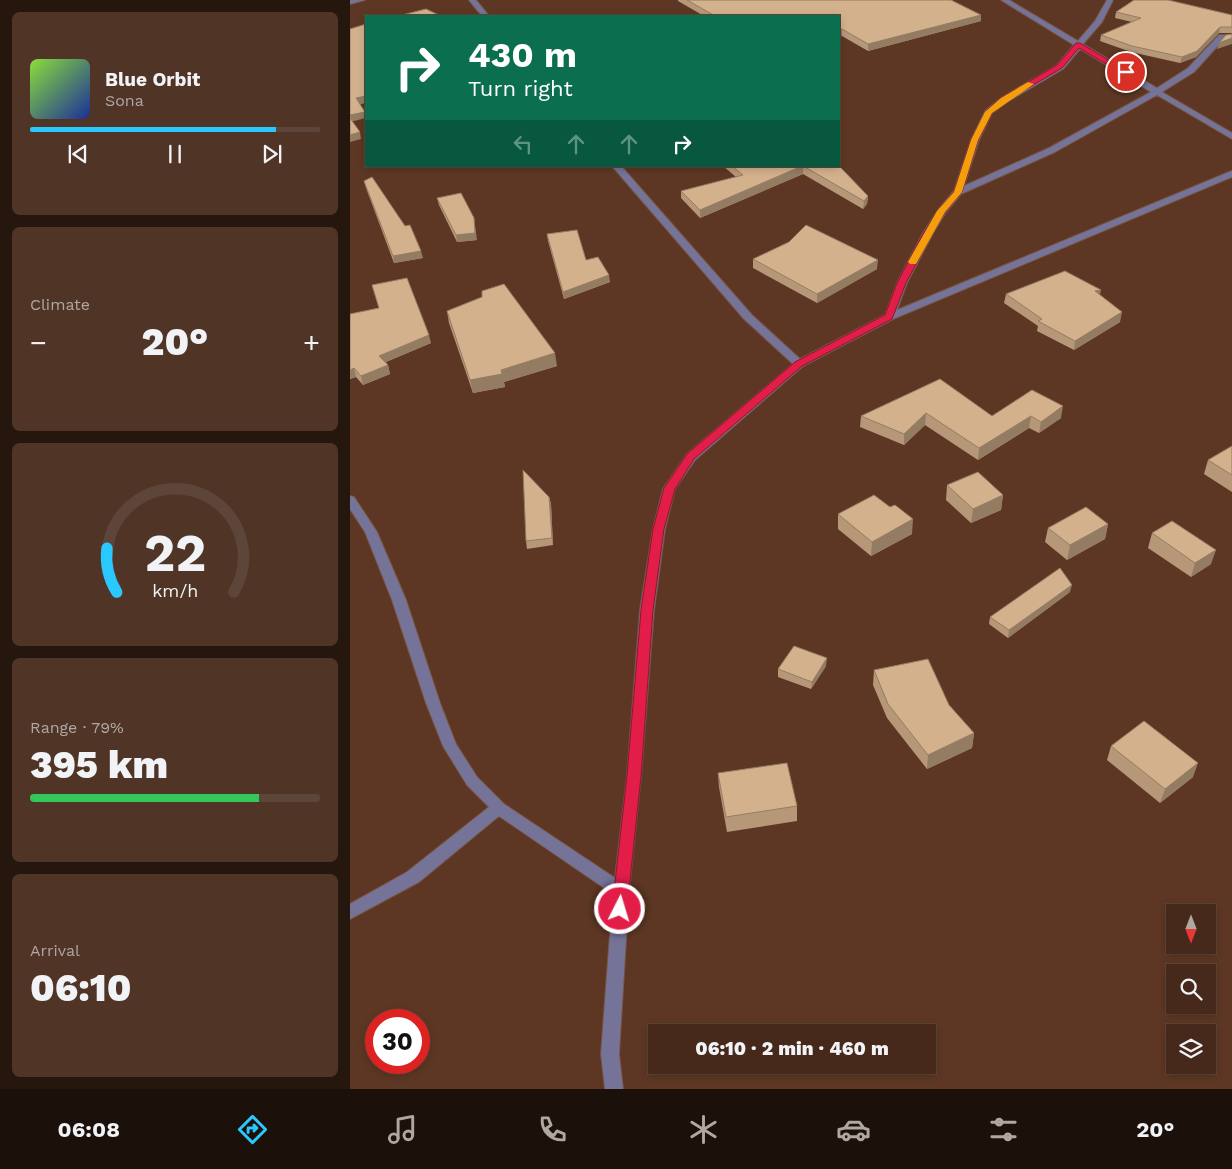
<!DOCTYPE html>
<meta charset="utf-8">
<style>
:root{--surface:#46291a;--page:#503527;--text:#f1f3f6;--muted:#b0a6a2;--line:#5e4539;--accent:#29c8ff}
body{margin:0;font-family:"Work Sans",sans-serif;background:var(--page);color:var(--text);height:100vh;display:flex;flex-direction:column;font-size:19px;white-space:nowrap}
*{box-sizing:border-box;margin:0}
p{font-size:16px;color:var(--muted)}
.icon{flex:none;width:28px;height:28px;fill:none;stroke:currentColor;stroke-width:2;stroke-linecap:round;stroke-linejoin:round}
.map{position:relative;flex:1;overflow:hidden}
.sheet{display:flex;flex-direction:column;gap:12px;padding:12px;background:#26170e;width:350px}
.sheet>*{flex:none}
.guide{position:absolute;left:15px;top:15px;width:475px;height:152px;border-radius:0px;box-shadow:0 2px 8px #0003,0 0 0 1px var(--line);background:#0b6e4f;color:#fff;overflow:hidden}
.needle{width:32px;rotate:180deg}
.controls{position:absolute;left:816px;top:904px;display:grid;gap:10px}
.controls a{display:grid;place-items:center;width:50px;height:50px;border-radius:0px;background:var(--surface);box-shadow:0 2px 8px #0003,0 0 0 1px var(--line);font-size:25px}
.speed{position:absolute;left:15px;top:1009px;display:flex;gap:10px;font-size:25px;font-weight:700;text-align:center}
.speed>*{display:grid;place-content:center;width:65px;height:65px;border-radius:50%;background:var(--surface);box-shadow:0 2px 8px #0003,0 0 0 1px var(--line);line-height:1}
.speed .limit{border:8px solid #d22;background:#fff;color:#111}
.pin{position:absolute;display:grid;place-items:center;width:42px;height:42px;color:#fff;margin:-21px;border:2px solid #fff;border-radius:50%;box-shadow:0 1px 5px #0007}
.me{position:absolute;width:55px;margin:-28px;rotate:5deg;stroke-linejoin:round;filter:drop-shadow(0 0 4px #0008)}
.turn{display:flex;align-items:center;gap:18px;height:105px;padding:0 20px;font-size:22px}
.turn .icon{width:65px;height:65px;stroke-width:2.5}
.turn b{display:block;font-size:35px;line-height:42px}
.lanes{display:flex;align-items:center;height:48px;padding:0 20px;background:#0003;justify-content:center;gap:25px;direction:ltr}
.lanes .off{opacity:.35}
.big{font-size:38px;font-weight:800;line-height:1.1}
.sheet .tile{flex:1;display:flex;flex-direction:column;justify-content:center;gap:8px;min-width:0;padding:0 18px;border-radius:8px;background:var(--page)}
.sheet .dial{align-items:center;gap:0}
.dial svg{height:130px;overflow:visible;fill:none;stroke:var(--line);stroke-width:7;stroke-linecap:round;text-anchor:middle}
.dial text{fill:var(--text);stroke:none}
.song{display:flex;align-items:center;gap:15px}
.cover{width:60px;height:60px;border-radius:8px;background:linear-gradient(135deg,hsl(90 70% 55%),hsl(230 70% 35%))}
.played{height:5px;border-radius:2px;background:linear-gradient(90deg,var(--accent) 85%,var(--line) 85%)}
.keys{display:flex;justify-content:space-around;direction:ltr}
.heat{display:flex;justify-content:space-between;align-items:center;font-size:28px;direction:ltr}
.charge{height:8px;border-radius:4px;background:linear-gradient(90deg,#34c759 79%,var(--line) 0)}
.trip{position:absolute;left:298px;top:1024px;width:288px;height:50px;border-radius:0px;background:var(--surface);box-shadow:0 2px 8px #0003,0 0 0 1px var(--line);font-weight:800;line-height:50px;text-align:center}
.menu{display:flex;height:80px;justify-content:space-around;align-items:center;background:#1c100a;color:var(--muted)}
.menu .icon{width:35px;height:35px}
.menu .current{color:var(--accent)}
.menu b{font-size:22px;color:var(--text)}
main{display:flex;flex:1;min-height:0}
.map>svg:first-child{display:block}
.lines{fill:none;stroke-linecap:round;stroke-linejoin:round}
.minor-casing{stroke:#785442;stroke-width:2}
.minor{fill:#757398;fill-rule:evenodd}
.wall{fill:#b69879}
.shaded-wall{fill:#947c63}
.building{fill:#d4b18d;stroke:#947c63}
.route{fill:#e11d48;stroke:#92132f}
.slow{fill:#f59e0b}
</style>
<main>
<section class="sheet">
<div class="tile">
<div class="song"><i class="cover"></i><div><b>Blue Orbit</b><p>Sona</p></div></div>
<div class="played"></div>
<div class="keys"><svg class="icon" aria-label="previous" viewBox="0 0 24 24"><path d="M18 5L8 12l10 7zM5 5v14"/></svg><svg class="icon" aria-label="pause" viewBox="0 0 24 24"><path d="M8 5v14M16 5v14"/></svg><svg class="icon" aria-label="next" viewBox="0 0 24 24"><path d="M6 5l10 7-10 7zM19 5v14"/></svg></div>
</div>
<div class="tile"><p>Climate</p>
<div class="heat"><a>−</a><b class="big">20°</b><a>+</a></div>
</div>
<div class="tile dial"><svg viewBox="0 0 100 80">
<path d="M14 69A42 42 0 1 1 86 69"/>
<path d="M14 69A42 42 0 0 1 8 42" stroke="#29c8ff"/>
<text x="50" y="56" font-size="32" font-weight="700">22</text>
<text x="50" y="72" font-size="11">km/h</text>
</svg></div>
<div class="tile"><p>Range · 79%</p><b class="big">395 km</b><div class="charge"></div></div>
<div class="tile"><p>Arrival</p><b class="big">06:10</b></div>
</section>
<div class="map">
<svg width="882" height="1089" viewBox="0 0 882 1089">
<rect width="100%" height="100%" fill="#5d3723"/>
<g class="lines">
<g class="minor-casing">
<path id="minor" d="M0,0h15l-15,4z
M119,0h7l13,16h-7z
M651,0h8l69,41 17,-20 12,-21h6l-11,22 -19,22 74,44 31,-20 31,-33h13v4h-8l-30,33 -32,20 70,41v6l-75,-44 -102,57 -94,42 -15,18 -13,21 -26,50 -10,27 332,-138 3,-1v6l-339,142 -90,47 -108,94 -20,29 -10,40 -11,81 -13,166 -12,115 -10,163 4,35h-18l-4,-35 12,-160 -114,-78 -80,66 -69,37v-15l57,-32 82,-65 -22,-22 -24,-39 -17,-43 -34,-103 -27,-68 -15,-23v-13l4,1 23,35 29,68 34,103 16,41 21,33 27,27 111,74 12,-102 13,-166 13,-81 10,-40 24,-35 106,-90 -49,-45 -132,-153h9l131,149 48,44 85,-44 12,-32 26,-50 16,-24 15,-18 17,-51 15,-30 15,-12 56,-33 17,-20zM730,49l71,43 -102,56 -85,38 15,-46 13,-27 15,-11 56,-33z"/>
</g>
<use href="#minor" class="minor"/>
</g>
<path class="wall" d="M328,0h273l30,21 -113,30 -26,-15 -3,-20h-135l-26,-15z
M766,12l116,3v18h-13l-23,24 -16,6 -49,-11 -31,-11 1,-6 31,-13 -17,-4z
M373,166h116l29,30 -1,8 -4,5 -60,-35 -103,44 -19,-20v-7l55,-14z
M14,181l59,77 -29,5 -28,-75z
M87,198l40,42 -20,2 -18,-37z
M197,234l39,26 24,22 -46,17 -16,-58z
M403,259l124,10 -60,34 -64,-35z
M22,285l59,58 -45,19 2,3 2,9 -27,11 -7,-8 -6,2v-65l29,-6z
M656,294l94,1 20,27 -46,28 -37,-19 1,-5 -34,-23z
M97,311l110,55 -53,16 1,5 -32,6 -24,-70z
M590,379l52,37 40,-26 29,28 -22,15 -10,-5 -51,32 -53,-35 -21,20 -44,-18 1,-11z
M882,446v46l-28,-18 4,-14z
M597,485l56,10 -2,15 -30,13 -25,-23z
M199,497l2,7 2,41 -26,4 -1,-8z
M488,514l74,20 -41,22 -33,-27z
M758,524l-3,15 -38,21 -22,-18 3,-14z
M802,533l59,31 -20,13 -43,-29z
M720,592l-62,46 -19,-14 1,-7z
M476,666l-15,23 -33,-12v-8z
M524,670l75,35 25,28 -2,15 -45,21 -40,-51 -14,-33z
M761,746l82,31 -33,26 -53,-43z
M368,773l79,33v15l-70,11 -8,-45z"/>
<path class="shaded-wall" d="M631,15v6l-113,30v-7z
M870,27l-1,6 -23,24 -16,6 2,-6z
M492,29v7l-3,1v-7z
M882,38v6l-15,5 2,-6z
M16,96v7l-8,2 -2,-7z
M15,112l1,6 -16,4v-7z
M10,132l1,7 -11,3v-7z
M453,166v8l-103,44v-8z
M518,196l-1,8 -4,5 1,-8z
M125,225l2,15 -20,2 -1,-7z
M71,251l2,7 -29,5 -1,-7z
M528,260l-1,9 -60,34v-9z
M259,275l1,7 -46,17 -1,-7z
M751,290l-2,9 -4,-8z
M772,312l-2,10 -46,28 1,-9z
M79,335l2,8 -50,21 -2,-8z
M205,353l2,13 -53,16 1,5 -32,6 -3,-13 31,-10z
M38,365l2,9 -27,11 -2,-9z
M4,368l2,9 -6,2v-9z
M713,406l-2,12 -22,15 2,-11z
M576,413l-1,12 -21,20v-11z
M681,416l-2,12 -51,32 1,-12z
M653,495l-2,15 -30,13 2,-14z
M199,497l2,7 2,41 -1,-7z
M563,519l-1,15 -41,22 1,-14z
M758,524l-3,15 -38,21 3,-15z
M866,550l-5,14 -20,13 4,-14z
M722,585l-2,7 -62,46 1,-8z
M477,658l-1,8 -15,23 1,-7z
M624,733l-2,15 -45,21 1,-14z
M848,763l-5,14 -33,26 5,-14z"/>
<path class="building" d="M337,0h264l30,15 -113,29 -26,-15 -3,1v-14h-124z
M784,0h34l64,15v12h-12l-23,24 -15,6 -50,-11 -31,-11 40,-17 -25,-6z
M76,9l15,7h-43z
M16,24v72l-10,2 9,14 -15,3v-86z
M882,34v4l-13,5 7,-8z
M0,118l10,14 -10,3z
M382,166h70l-102,44 -19,-19 62,-16z
M453,166h36l29,30 -4,5z
M22,177l33,49 5,-1 11,26 -28,5 -29,-75z
M111,193l13,25 1,15 -19,2 -19,-37z
M456,225l72,35 -61,34 -64,-35 36,-17z
M227,230l9,30 12,-3 11,18 -46,17 -16,-58z
M715,271l36,19 -6,1 27,21 -47,29 -37,-20 4,-2 -36,-25z
M57,278l22,57 -50,21 9,9 -27,11 -7,-8 -4,2v-56l29,-6 -7,-23z
M154,284l51,69 -54,17 1,4 -32,6 -23,-69 35,-14v-6z
M590,379l52,37 40,-26 31,16 -22,16 -10,-6 -52,32 -53,-35 -22,21 -43,-18z
M882,446v29l-24,-15z
M173,470l26,27 3,41 -26,3z
M628,472l25,23 -30,14 -26,-24z
M524,495l16,12 5,-2 18,14 -41,23 -34,-28z
M736,507l22,17 -38,21 -22,-17z
M822,521l44,29 -21,13 -43,-30z
M710,568l12,17 -63,45 -19,-13z
M444,646l33,12 -15,24 -34,-13z
M578,659l21,46 25,28 -46,22 -40,-51 -14,-34z
M794,721l54,42 -33,26 -54,-43z
M437,763l10,43 -71,11 -8,-44z"/>
<path class="route" d="M726,43h4l49,29 -6,2 -44,-26 -17,20 -56,33 -14,12 -14,27 -16,52 -17,20 -13,22 -26,49 -14,36 -90,47 -108,93 -19,30 -11,40 -11,81 -12,166 -14,133 -2,5 -5,2 -5,-2 -3,-5 15,-133 14,-166 12,-81 11,-41 23,-34 108,-92 90,-47 12,-32 26,-49 16,-25 15,-17 17,-52 16,-30 14,-12 56,-33z"/>
<path class="slow" d="M678,82l6,2 -42,29 -14,27 -16,52 -17,20 -29,52h-6l-2,-2 29,-51 17,-19 17,-52 14,-28 16,-14z"/>
</svg>
<div class="controls">
<a><svg class="needle" viewBox="-14 -14 28 28"><path d="M0-13l5 13h-10z" fill="#e53935"/><path d="M0 13l5-13h-10z" fill="#b0a6a2"/></svg></a>
<a><svg class="icon" aria-label="search" viewBox="0 0 24 24"><circle cx="10" cy="10" r="6"/><path d="M15 15l6 6"/></svg></a>
<a><svg class="icon" aria-label="layers" viewBox="0 0 24 24"><path d="M12 4l9 5-9 5-9-5zM3 14l9 5 9-5"/></svg></a>
</div>
<div class="speed"><div class="limit">30</div></div>
<div class="pin" style="left:776px;top:72px;background:#d93025"><svg class="icon" aria-label="arrive" viewBox="0 0 24 24"><path d="M6 21V4h12l-3 4 3 4H6"/></svg></div>
<svg class="me" style="left:270px;top:909px" viewBox="-20 -20 40 40"><circle r="17" fill="#e11d48" stroke="#fff" stroke-width="3"/><path d="M0-11L8 9 0 5-8 9z" fill="#fff"/></svg>
<div class="trip">06:10 · 2 min · 460 m</div>
<div class="guide">
<div class="turn"><svg class="icon" aria-label="right" viewBox="0 0 24 24"><path d="M7 20v-9h11M14 6l5 5-5 5"/></svg><div><b>430 m</b>Turn right</div></div>
<div class="lanes"><svg class="icon off" aria-label="left" viewBox="0 0 24 24"><path d="M17 20v-9H6M10 6l-5 5 5 5"/></svg><svg class="icon off" aria-label="ahead" viewBox="0 0 24 24"><path d="M12 20V5M6 11l6-6 6 6"/></svg><svg class="icon off" aria-label="ahead" viewBox="0 0 24 24"><path d="M12 20V5M6 11l6-6 6 6"/></svg><svg class="icon" aria-label="right" viewBox="0 0 24 24"><path d="M7 20v-9h11M14 6l5 5-5 5"/></svg></div>
</div>
</div>
</main>
<nav class="menu">
<b>06:08</b>
<svg class="icon current" aria-label="directions" viewBox="0 0 24 24"><path d="M12 3l9 9-9 9-9-9zM9 14v-3h6M13 9l2 2-2 2"/></svg>
<svg class="icon" aria-label="music" viewBox="0 0 24 24"><path d="M9 18V5l10-2v13"/><circle cx="6" cy="18" r="3"/><circle cx="16" cy="16" r="3"/></svg>
<svg class="icon" aria-label="phone" viewBox="0 0 24 24"><path d="M5 4h4l2 5-3 2q2 4 5 5l2-3 5 2v4C11 20 4 13 5 4z"/></svg>
<svg class="icon" aria-label="climate" viewBox="0 0 24 24"><path d="M12 3v18M4 7l16 10M4 17L20 7"/></svg>
<svg class="icon" aria-label="car" viewBox="0 0 24 24"><path d="M5 17H2v-5l4-1 3-4h7l3 4 3 1v5h-3M9 17h6M6 11h13"/><circle cx="7" cy="17" r="2"/><circle cx="17" cy="17" r="2"/></svg>
<svg class="icon" aria-label="filters" viewBox="0 0 24 24"><path d="M4 7h16M4 17h16"/><circle cx="9" cy="7" r="2"/><circle cx="15" cy="17" r="2"/></svg>
<b>20°</b>
</nav>
